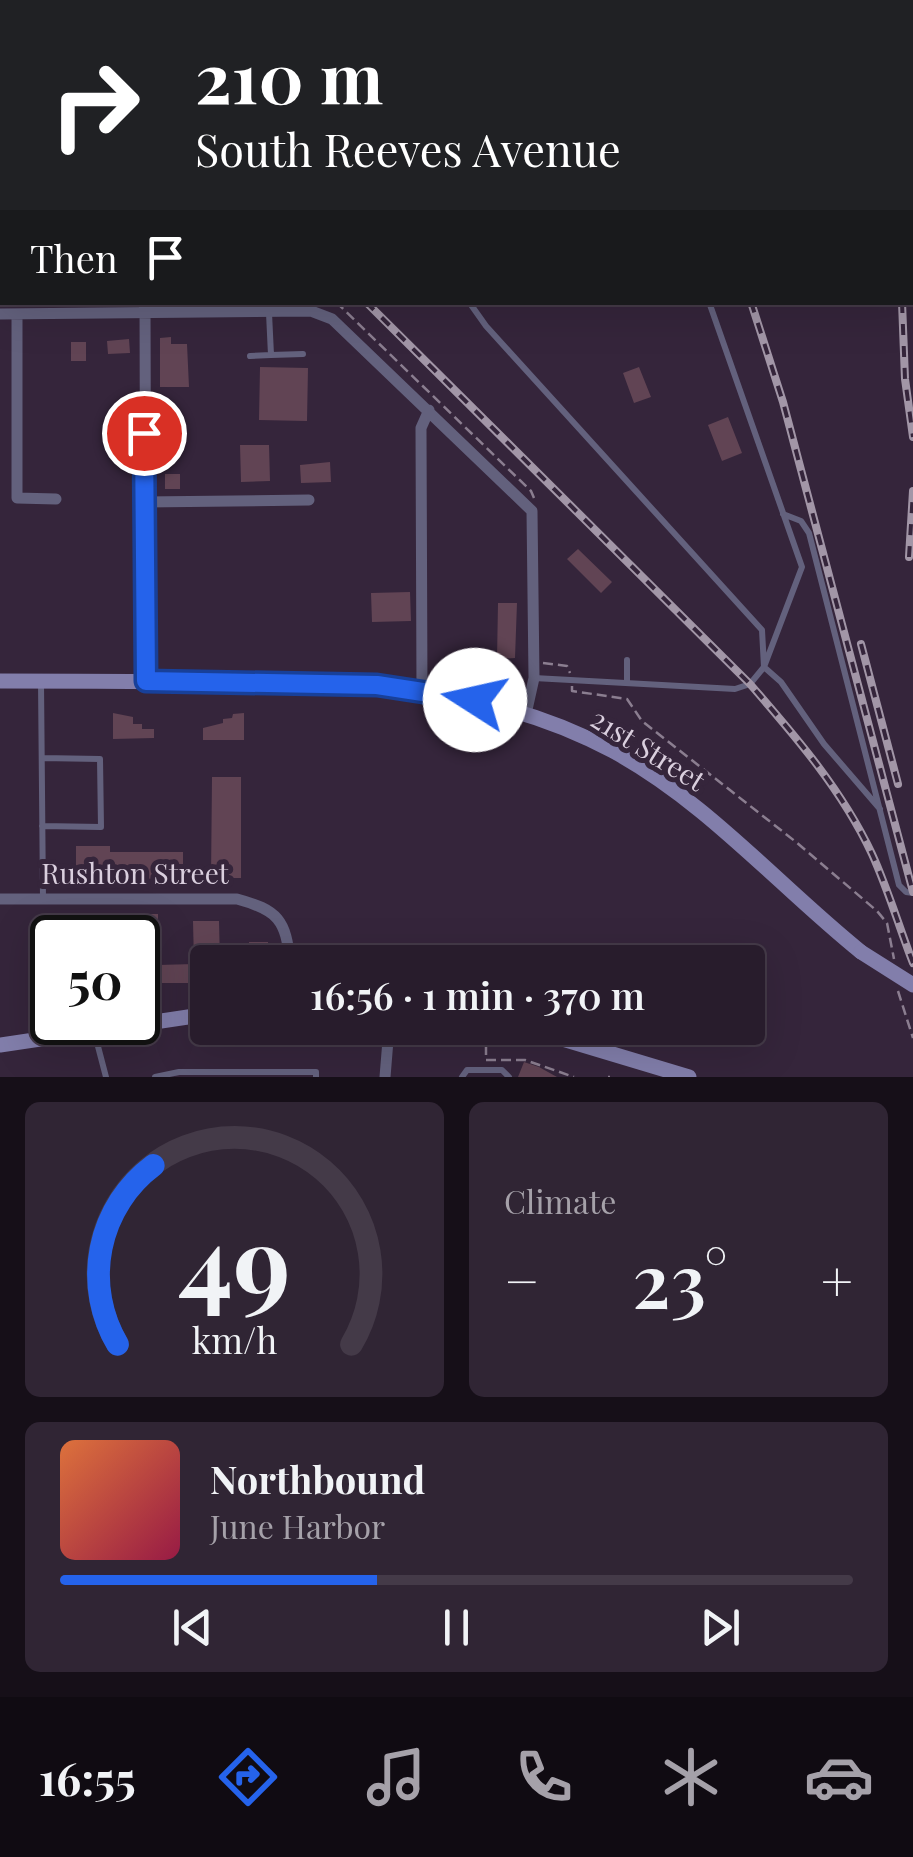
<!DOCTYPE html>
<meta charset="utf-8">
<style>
:root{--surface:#281c2c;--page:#302534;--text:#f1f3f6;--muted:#a5a1a9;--line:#443a48;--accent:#2563eb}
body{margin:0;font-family:"Playfair Display",serif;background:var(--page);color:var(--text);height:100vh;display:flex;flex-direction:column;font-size:38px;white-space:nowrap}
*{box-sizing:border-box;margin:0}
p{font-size:32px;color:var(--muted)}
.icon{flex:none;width:55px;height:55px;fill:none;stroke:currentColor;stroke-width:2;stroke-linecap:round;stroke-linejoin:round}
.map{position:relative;height:1077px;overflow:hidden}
.sheet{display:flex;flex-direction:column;gap:25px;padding:25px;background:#160f18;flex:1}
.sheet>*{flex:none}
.guide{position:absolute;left:0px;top:0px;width:915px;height:305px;box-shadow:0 10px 40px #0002,0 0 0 2px var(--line);background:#202124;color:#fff;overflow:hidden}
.speed{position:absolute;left:30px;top:915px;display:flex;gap:20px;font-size:50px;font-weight:700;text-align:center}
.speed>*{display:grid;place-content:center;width:130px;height:130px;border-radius:50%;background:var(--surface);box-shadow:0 10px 40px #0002,0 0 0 2px var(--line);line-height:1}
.speed .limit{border:5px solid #111;border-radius:15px;background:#fff;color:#111}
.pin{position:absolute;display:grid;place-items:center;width:85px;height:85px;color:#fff;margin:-42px;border:5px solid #fff;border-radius:50%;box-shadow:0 2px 10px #0007}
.me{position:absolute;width:110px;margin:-55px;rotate:280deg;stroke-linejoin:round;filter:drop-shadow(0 0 8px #0008)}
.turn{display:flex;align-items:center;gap:35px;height:210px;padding:0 30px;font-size:45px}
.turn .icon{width:130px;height:130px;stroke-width:2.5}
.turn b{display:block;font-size:70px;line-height:85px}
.then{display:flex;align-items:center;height:95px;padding:0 30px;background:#0003;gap:20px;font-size:38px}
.big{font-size:75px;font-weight:600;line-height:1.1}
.sheet .widget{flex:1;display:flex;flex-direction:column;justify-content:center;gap:15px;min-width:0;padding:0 35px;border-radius:15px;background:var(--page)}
.sheet .dial{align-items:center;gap:0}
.dial svg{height:260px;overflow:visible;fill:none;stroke:var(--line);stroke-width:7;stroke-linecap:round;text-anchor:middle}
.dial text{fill:var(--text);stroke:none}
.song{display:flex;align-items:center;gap:30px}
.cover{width:120px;height:120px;border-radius:15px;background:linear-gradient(135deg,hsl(20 70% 55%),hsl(340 70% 35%))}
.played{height:10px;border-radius:5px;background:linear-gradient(90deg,var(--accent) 40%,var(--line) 40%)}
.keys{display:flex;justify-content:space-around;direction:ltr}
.heat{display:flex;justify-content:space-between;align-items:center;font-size:55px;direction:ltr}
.sheet .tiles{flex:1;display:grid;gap:25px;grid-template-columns:1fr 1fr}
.widget:last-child{grid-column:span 2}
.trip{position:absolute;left:190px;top:945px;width:575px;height:100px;border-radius:10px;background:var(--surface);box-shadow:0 10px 40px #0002,0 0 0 2px var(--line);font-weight:600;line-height:100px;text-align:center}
.tab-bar{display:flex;height:160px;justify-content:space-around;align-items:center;background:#100b12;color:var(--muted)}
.tab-bar .icon{width:70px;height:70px}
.tab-bar .selected{color:var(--accent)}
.tab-bar b{font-size:45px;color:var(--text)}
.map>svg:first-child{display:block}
.building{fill:#614454}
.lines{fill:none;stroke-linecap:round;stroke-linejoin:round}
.path{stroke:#8b7e90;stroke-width:2.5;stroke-dasharray:10 5;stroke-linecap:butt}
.service{stroke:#63617d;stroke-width:6}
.minor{stroke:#63617d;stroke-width:11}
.secondary{stroke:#827eab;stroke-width:15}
.rail-casing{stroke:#a296a7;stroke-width:8}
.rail{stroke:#35253b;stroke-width:4;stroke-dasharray:11;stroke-linecap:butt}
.secondary-bridge{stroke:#827eab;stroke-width:15}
.route-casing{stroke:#184099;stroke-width:25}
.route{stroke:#2563eb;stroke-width:18}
.labels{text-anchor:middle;stroke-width:10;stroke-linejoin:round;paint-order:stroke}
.street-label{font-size:28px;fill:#dacfde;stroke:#35253b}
</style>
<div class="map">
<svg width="913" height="1077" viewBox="0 0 913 1077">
<rect width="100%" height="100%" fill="#35253b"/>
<path class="building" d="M171,337v7h16l2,43h-29v-49z
M129,339l1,14 -22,1 -1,-13z
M71,342h15v19h-15z
M260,367l48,1 -1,53 -48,-1z
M639,367l12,30 -17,6 -11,-30z
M728,417l14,36 -20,8 -14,-36z
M240,445h29l1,36 -29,1z
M330,462l1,20 -30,1 -1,-18z
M165,474h15v15h-15z
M578,549l34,33 -11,11 -34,-34z
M410,592l1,29 -39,1 -1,-29z
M498,603h19l-2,55 -18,1z
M113,713l20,4v7h9v5h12v9l-41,1z
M244,713v27h-41v-12l20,-5v-4l9,-1 1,-4z
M212,777h29v101h-30z
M76,846h34v6h73v27l-107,-1z
M136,914h22v51l36,-1 -1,-43h26l1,41h-12v18h-14v3h-56z
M90,918h16l1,20h-17z
M249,942h19v20h-19z
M524,1062l15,5 18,10h-39z"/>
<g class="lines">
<path class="path" d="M165,0l1,2
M832,0l1,2
M912,110h1
M336,302l195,189 3,7
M543,663l24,3 3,7
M572,686v5l55,8 15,22 154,121 81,69 10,12 7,36
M898,991l15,47
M486,1045v15h39l49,17
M608,1077h2"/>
<path class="service" d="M602,0l1,2
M469,302l17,24 276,304 2,37 17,15 43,62 56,65
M269,313l2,42 32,-1
M250,356l21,-1
M783,514l18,7 8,12 90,352 7,7 7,1
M534,678l201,11 15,-5 14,-17 38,-100 -93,-265
M41,682l2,217
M627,683v-23
M42,758l58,1 1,68 -59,-1
M95,1035l11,42
M155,1077l24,-5h137v5
M462,1077l5,-7h35l7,7"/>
<path class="minor" d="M145,302l1,379
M0,314l311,-3 21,8 200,192 2,167 -8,36
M17,314v184l39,1
M144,502l165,-2
M422,690l-1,-262 8,-18
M0,899h237c41,11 49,21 53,63
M385,1077l4,-49"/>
<path class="secondary" d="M0,681c84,0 167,0 251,2 130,2 245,5 362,68 94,51 166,135 248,201
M526,1028l163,49
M0,1045l208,-31"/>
<g class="rail-casing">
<path id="rail" d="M178,0l1,2
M196,0l1,2
M659,0l1,2
M912,123l1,-2
M912,156l1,-3
M366,302l384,382c46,53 92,106 122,170 16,35 27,73 41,109
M751,302l32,100 130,490
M902,302l3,77 8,58
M909,557l4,-66
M861,644l37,140"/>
</g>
<use href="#rail" class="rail"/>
<path class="secondary-bridge" d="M861,952l52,33"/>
</g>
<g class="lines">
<g class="route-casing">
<path id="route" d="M144,433l2,248 231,4 98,15"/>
</g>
<use href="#route" class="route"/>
</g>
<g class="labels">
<g class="street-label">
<text transform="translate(648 750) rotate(32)" y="10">21st Street</text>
<text x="135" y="884">Rushton Street</text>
</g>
</g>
</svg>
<div class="speed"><div class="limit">50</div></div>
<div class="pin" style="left:144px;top:433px;background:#d93025"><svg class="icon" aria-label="arrive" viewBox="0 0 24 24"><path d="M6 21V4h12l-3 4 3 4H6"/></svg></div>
<svg class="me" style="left:475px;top:700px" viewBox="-20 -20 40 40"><circle r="19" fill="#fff"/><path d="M0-13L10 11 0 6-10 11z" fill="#2563eb"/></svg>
<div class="trip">16:56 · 1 min · 370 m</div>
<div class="guide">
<div class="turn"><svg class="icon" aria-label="right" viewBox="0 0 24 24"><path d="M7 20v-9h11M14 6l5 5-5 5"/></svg><div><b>210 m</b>South Reeves Avenue</div></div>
<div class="then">Then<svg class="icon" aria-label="arrive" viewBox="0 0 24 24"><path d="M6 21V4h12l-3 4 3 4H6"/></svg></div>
</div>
</div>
<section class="sheet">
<div class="tiles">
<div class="widget dial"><svg viewBox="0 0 100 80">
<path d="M14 69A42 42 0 1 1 86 69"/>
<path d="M14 69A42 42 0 0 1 25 14" stroke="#2563eb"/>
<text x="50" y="56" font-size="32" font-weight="700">49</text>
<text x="50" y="72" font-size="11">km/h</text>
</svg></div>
<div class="widget"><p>Climate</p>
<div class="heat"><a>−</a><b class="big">23°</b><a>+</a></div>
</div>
<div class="widget">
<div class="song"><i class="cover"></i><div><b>Northbound</b><p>June Harbor</p></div></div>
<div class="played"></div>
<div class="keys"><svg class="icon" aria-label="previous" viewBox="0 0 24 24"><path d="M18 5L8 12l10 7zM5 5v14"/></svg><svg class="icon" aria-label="pause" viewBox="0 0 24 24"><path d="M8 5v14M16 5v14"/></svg><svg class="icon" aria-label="next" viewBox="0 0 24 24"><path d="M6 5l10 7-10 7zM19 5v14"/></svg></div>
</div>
</div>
</section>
<nav class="tab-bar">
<b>16:55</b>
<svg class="icon selected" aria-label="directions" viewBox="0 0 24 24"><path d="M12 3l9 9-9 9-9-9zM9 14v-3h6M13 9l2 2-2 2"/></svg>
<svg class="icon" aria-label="music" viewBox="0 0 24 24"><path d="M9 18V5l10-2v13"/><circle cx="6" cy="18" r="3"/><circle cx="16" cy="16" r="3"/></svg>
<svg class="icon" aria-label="phone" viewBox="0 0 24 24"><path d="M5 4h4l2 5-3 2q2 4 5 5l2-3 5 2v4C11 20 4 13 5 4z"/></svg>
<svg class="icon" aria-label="climate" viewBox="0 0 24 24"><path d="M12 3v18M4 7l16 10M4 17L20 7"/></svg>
<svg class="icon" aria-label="car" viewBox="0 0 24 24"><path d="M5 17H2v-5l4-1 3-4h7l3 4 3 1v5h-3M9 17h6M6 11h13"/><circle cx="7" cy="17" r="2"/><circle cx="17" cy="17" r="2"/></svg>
</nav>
